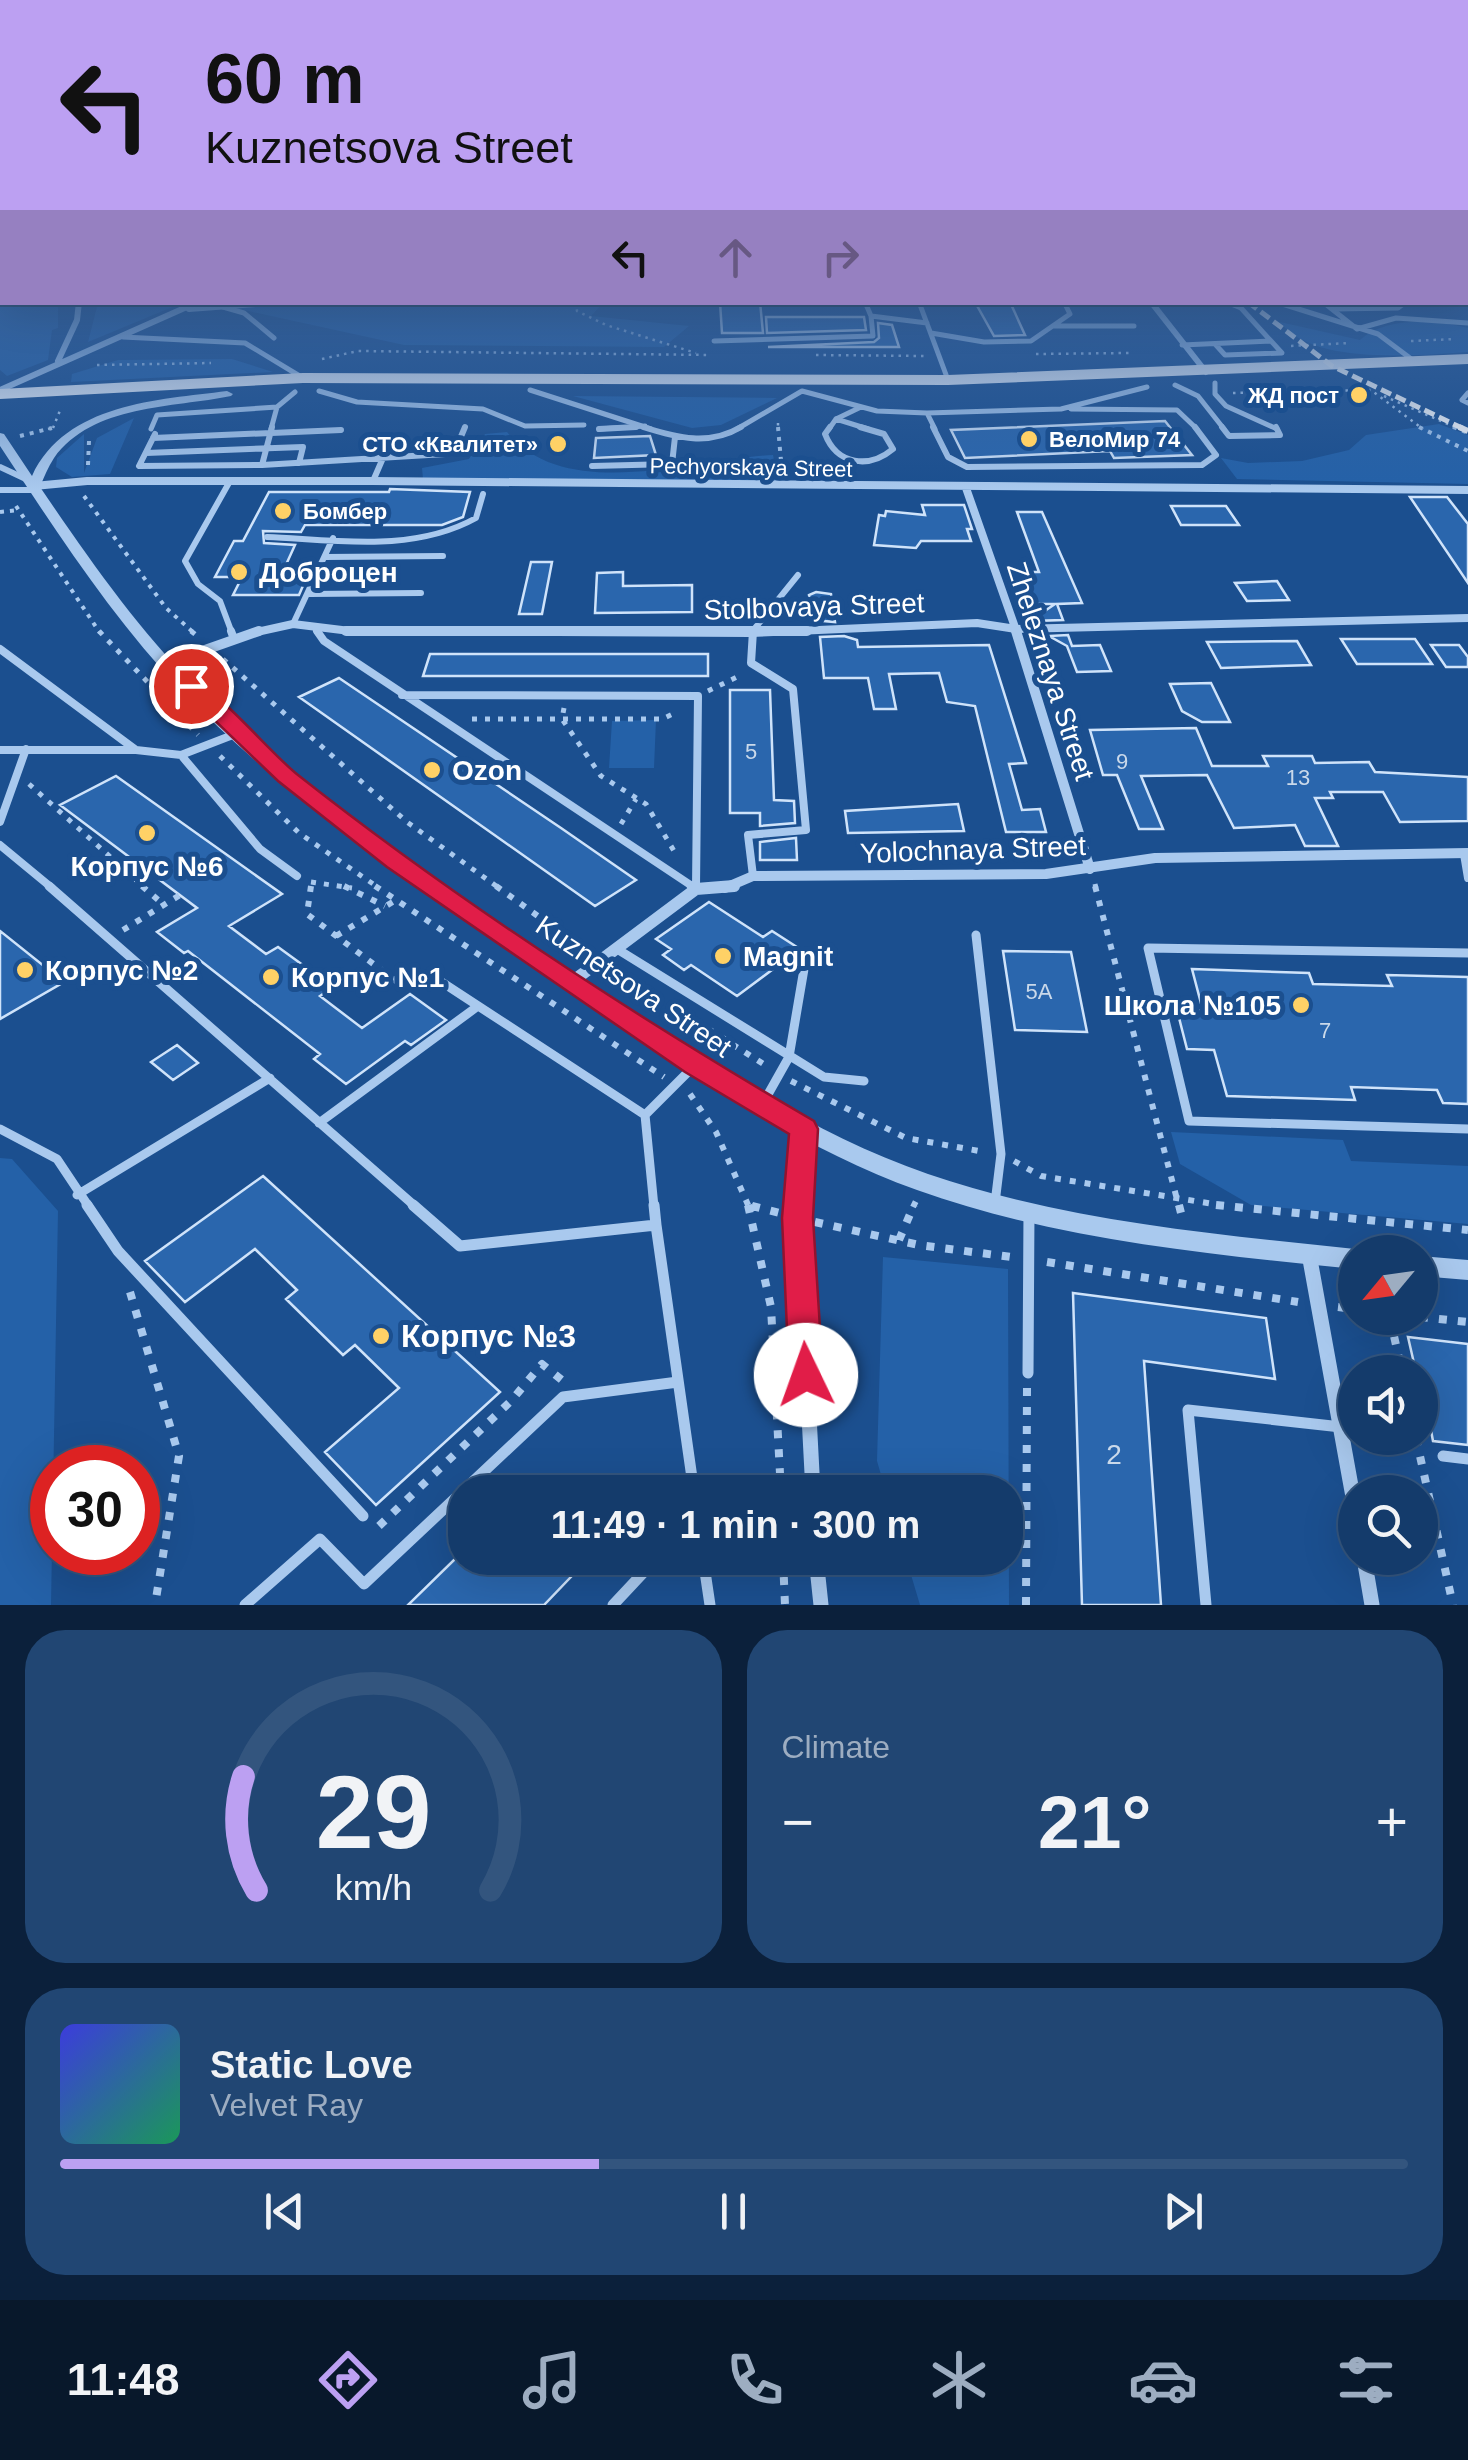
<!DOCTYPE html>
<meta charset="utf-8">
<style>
:root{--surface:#143b6b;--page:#214673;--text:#f1f3f6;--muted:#9dadc1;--line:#33557e;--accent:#bca0f2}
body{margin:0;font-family:Helvetica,sans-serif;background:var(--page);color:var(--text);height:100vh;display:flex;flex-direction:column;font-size:38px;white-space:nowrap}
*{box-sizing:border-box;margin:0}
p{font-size:32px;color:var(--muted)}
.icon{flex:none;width:55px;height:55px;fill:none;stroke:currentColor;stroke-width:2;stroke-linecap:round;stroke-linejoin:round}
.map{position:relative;height:1605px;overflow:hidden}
.panel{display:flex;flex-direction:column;gap:25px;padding:25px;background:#0b203b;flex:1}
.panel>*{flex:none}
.guide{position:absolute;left:0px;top:0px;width:1470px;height:305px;box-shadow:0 10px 40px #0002,0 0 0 2px var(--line);background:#bca0f2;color:#111;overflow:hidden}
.needle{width:65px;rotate:241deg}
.controls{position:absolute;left:1338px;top:1235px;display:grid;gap:20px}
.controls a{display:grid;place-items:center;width:100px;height:100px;border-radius:50%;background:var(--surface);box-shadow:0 10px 40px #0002,0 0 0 2px var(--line);font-size:50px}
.speed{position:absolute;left:30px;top:1445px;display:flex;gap:20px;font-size:50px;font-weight:700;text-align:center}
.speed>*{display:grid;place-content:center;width:130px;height:130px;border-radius:50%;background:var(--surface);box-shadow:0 10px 40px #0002,0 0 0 2px var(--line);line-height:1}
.speed .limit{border:15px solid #d22;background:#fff;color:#111}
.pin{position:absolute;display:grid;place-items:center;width:85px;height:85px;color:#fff;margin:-42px;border:5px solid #fff;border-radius:50%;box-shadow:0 2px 10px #0007}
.me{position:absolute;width:110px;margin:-55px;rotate:357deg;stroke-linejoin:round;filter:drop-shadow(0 0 8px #0008)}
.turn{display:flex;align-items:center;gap:35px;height:210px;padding:0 40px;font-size:45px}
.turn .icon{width:130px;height:130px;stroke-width:2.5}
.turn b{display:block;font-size:70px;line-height:85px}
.lanes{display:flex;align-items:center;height:95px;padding:0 40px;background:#0003;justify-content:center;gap:50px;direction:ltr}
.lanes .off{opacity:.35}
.big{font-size:75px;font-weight:700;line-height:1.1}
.panel .tile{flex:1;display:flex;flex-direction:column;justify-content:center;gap:15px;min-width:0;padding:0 35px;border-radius:40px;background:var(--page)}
.panel .dial{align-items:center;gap:0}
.dial svg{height:260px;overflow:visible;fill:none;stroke:var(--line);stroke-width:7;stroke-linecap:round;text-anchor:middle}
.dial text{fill:var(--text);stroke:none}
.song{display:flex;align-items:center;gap:30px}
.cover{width:120px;height:120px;border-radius:15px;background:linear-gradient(135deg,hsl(240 70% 55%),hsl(150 70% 35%))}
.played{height:10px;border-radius:5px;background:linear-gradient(90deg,var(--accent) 40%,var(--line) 40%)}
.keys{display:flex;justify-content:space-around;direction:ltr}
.heat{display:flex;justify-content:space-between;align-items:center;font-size:55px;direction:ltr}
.panel .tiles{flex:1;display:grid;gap:25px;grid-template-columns:1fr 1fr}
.tile:last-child{grid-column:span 2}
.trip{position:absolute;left:448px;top:1475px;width:575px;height:100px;border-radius:40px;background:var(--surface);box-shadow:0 10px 40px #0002,0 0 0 2px var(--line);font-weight:700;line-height:100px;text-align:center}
.menu{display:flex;height:160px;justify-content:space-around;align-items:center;background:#08182b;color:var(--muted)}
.menu .icon{width:70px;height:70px}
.menu .selected{color:var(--accent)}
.menu b{font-size:45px;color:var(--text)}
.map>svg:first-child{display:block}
.green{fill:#2461a8}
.building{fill:#2a66ad;stroke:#cfe3fa;stroke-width:2.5}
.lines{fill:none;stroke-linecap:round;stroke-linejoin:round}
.path-far4{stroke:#a9c9ee;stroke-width:2.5;stroke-dasharray:2.5 5;stroke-linecap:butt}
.path-far3{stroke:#a9c9ee;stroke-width:4;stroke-dasharray:4 6;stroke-linecap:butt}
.path-far2{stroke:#a9c9ee;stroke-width:5;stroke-dasharray:5 8;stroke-linecap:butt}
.path-far1{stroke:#a9c9ee;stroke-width:6;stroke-dasharray:6 9;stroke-linecap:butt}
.path{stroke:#a9c9ee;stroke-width:8;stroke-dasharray:8 11;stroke-linecap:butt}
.service-far4{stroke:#a9c9ee;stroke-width:5}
.service-far3{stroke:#a9c9ee;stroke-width:6}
.service-far2{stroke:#a9c9ee;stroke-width:8}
.service-far1{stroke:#a9c9ee;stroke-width:9}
.service{stroke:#a9c9ee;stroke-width:11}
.minor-far4{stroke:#a9c9ee;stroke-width:6}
.minor-far3{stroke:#a9c9ee;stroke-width:8}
.minor-far2{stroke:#a9c9ee;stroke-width:10}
.minor-far1{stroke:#a9c9ee;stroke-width:12}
.minor{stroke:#a9c9ee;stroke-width:15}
.tertiary{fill:#a9c9ee;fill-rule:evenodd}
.primary{fill:#f0f6ff;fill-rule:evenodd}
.rail-far1{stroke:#fff;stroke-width:5;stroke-dasharray:11 5;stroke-linecap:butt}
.rail{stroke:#fff;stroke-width:6;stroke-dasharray:14 6;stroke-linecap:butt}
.route{fill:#e11d48;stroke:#92132f;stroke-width:2.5}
.poi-dot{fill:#ffd166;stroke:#1b4f8f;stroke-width:4}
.labels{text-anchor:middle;stroke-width:10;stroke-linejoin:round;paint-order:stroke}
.far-poi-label{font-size:22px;font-weight:bold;fill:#fff;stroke:#1b4f8f;text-anchor:end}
.far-street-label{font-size:22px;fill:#fff;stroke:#1b4f8f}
.number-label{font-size:22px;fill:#cad9ea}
.poi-label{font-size:28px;font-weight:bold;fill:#fff;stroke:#1b4f8f;text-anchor:start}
.street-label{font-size:28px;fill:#fff;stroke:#1b4f8f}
.near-number-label{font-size:28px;fill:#cad9ea}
.near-poi-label{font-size:32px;font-weight:bold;fill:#fff;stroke:#1b4f8f;text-anchor:start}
</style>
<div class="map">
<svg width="1468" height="1605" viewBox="0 0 1468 1605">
<rect width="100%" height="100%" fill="#1b4f8f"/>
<path class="green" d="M0,265l2,37 56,1v25l-6,2 -4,30 -41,16 -7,-6z
M491,302l13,5 7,-5 92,1 -12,13 98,10 -25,21 -260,-2 -192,-42z
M98,303v-1l84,1 -94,39z
M1280,322l80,18c27,-24 73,-20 108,-12v24c-49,3 -156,14 -188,-30z
M232,359l41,13 -202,10 1,-8 46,-14z
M573,396l204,2 -56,27 -29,3z
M134,418l-24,56 -38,3 -16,-10 1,-9 27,-24v39l13,-35z
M1439,424l29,11v49l-231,-5 -16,-21 27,5 54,-2 47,-11 17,-15z
M507,432c58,72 189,27 266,23l5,26 -355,-2 -1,-11 47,-9 16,-25z
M656,720l-2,48h-45l3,-47z
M1171,1132l172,8 8,21 117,5v58l-217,-19 -71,-41z
M0,1158l12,1 46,52 -7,394h-51z
M883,1257l125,12 1,336h-89l-14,-47h99v-66h-119l-9,-31z"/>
<path class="building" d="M720,302h40l3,31h-41z
M975,302h35l15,33 -31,1z
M766,317h98l2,13 -99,3z
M878,323l14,2 7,22h-131l106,-5 5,-4z
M1165,421l27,34 -78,3 -4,-7 -145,7 -14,-28z
M596,438l54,-2 6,19 -62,3z
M390,489l80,3 -7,25 -21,8h-137l-4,7 -38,-1 1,12 31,2 -10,22h26l-12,28h-66l9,-18h-27l19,-36h9l26,-49h120z
M1410,497h37l21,27v59z
M922,505h42l8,24h-5l4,12h-50l-5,7 -42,-3 5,-30 6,1 1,-5 39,4z
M1171,506h55l13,19h-58z
M1017,512h25l40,91 -25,1 6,16 -33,1 25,-17h-20l-10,-32h14z
M531,562h21l-10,52h-23z
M623,572v14l69,-1v27l-97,1 2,-40z
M1277,581l12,19 -42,1 -12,-18z
M816,592l15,2 4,28 -22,-2 -4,-25z
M1068,635l4,11 28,-1 11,26 -34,1 -10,-26 -18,-10z
M844,636l13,4 1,7 131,-2 37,118 -17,1 13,46 18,-1 6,23h-40l-31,-126 -28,-4 -8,-29 -50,1 7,35h-22l-6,-31h-44l-4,-41z
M1341,639h74l17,25h-75z
M1297,641l14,24 -90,3 -14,-26z
M1431,645h28l9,12v10h-22z
M430,654h278v22h-285z
M339,678l222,150 75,52 -41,26 -296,-209z
M1211,683l19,39h-28l-20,-11 -12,-27z
M730,690h40l4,110 20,1 1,22 -35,3v-13h-30z
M1196,728l16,38h56l-5,-10h49l3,7 54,-1 6,10 93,5v44l-68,1 -17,-30h-53l3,6h-18l23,48h-33l-10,-21 -61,3 -27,-53 -66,1 22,53h-24l-22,-54h-14l-13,-45z
M116,776l166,118 -53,32 37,28 12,-7 55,40 -13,9 42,32 48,-34 36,26 -35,25 -6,-4 -59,43 -32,-25 6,-5 -132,-103 -4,2 -27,-21 40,-24 -137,-103z
M958,804l6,27 -116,2 -3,-22z
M796,838l1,22h-37v-18z
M709,902l54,35 9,-6 28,18 -63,47 -46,-31 -7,5 -21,-15 8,-6 -15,-10z
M0,931l64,51 -64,37z
M1003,951l68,1 16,80 -72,-2z
M1192,969l117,4 4,11 79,2 -5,-11 81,2v127l-25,-1 -6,-13 -86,-3 4,13 -128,-4 -13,-46 -27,-1 -10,-39 26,1z
M177,1045l21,18 -25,17 -22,-18z
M263,1176l237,216 -124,113 -51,-53 74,-64 -44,-43 -12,10 -57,-56 11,-9 -42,-41 -70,53 -40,-41z
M1073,1293l193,25 9,61 -131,-18 17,244h-79z
M1408,1337l60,7v101l-35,-4 -13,-69h-4z
M456,1558h133l-45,47h-136z"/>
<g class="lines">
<path class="path-far4" d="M576,302l1,9 29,14 90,28
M1411,341l44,-2
M1291,346l59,-3
M1036,354l94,-1
M816,355l109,1
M322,359l36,-8 352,4
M97,365l114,-2
M1233,393l138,-3 52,39
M1384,396l75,33
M778,423v6
M53,428l8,-20
M48,429l4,-1"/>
<path class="path-far3" d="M778,427l4,45
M1419,427l49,24
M1453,427l15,6
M20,436l32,-8
M88,465l1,-24
M84,496l82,112 28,25
M16,506l84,127
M0,512l19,-2"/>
<path class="path-far2" d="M99,631l99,104
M191,631l5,4
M223,659l184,163 92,66
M708,691l35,-17
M564,708l-2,11 39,57 45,28 31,52
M472,719h190l13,-6
M220,756l79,77 80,55
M29,784l116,104
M621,824l15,-25
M311,882l41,6
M1095,884l1,4"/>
<path class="path-far1" d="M142,886l22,19
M311,886l-4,28 89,67 28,-2
M344,886l41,20
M375,886l289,191
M496,886l88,63
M1095,886l84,321
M123,930l57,-35
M336,936l60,-36
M669,1004l96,61
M791,1081l115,57 79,14
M690,1094l26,38 33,75
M1014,1161l27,15 191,31
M752,1206l5,1
M913,1207l3,-6"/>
<path class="path" d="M748,1205l23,102 10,185
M1179,1205l3,12
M1216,1205l252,25
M752,1206l28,7
M815,1222l104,23 92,12
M899,1240l15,-35
M1047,1262l251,40
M130,1292l49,164 -24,149
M1338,1307l17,2
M1420,1317l48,5
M1390,1318l12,54
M1416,1438l37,167
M379,1526l132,-125 31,-37 21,17
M783,1558l2,47
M1026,1605l1,-217"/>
<path class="service-far4" d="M865,302l6,14 56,7
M919,302l29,78
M1276,302l102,32 36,27
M1323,302l34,27 39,-11 72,5
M223,307l21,6 30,25
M1334,309l64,-1 8,-6
M1053,326h81
M931,333l53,9 47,-1 39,-27 -6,-12
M123,337l122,6 58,35
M714,341l159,-5 -2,-20
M1215,344l10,11 57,-2 -11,-12
M1182,345l89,-4 -30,-33 -15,-6
M1215,383v11l11,12 51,23
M1175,385l23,11 26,33
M530,390l121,39
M319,391l38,11 126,7 42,17 59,-1
M1468,393l-6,7 6,3
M1071,409l106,1 20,19
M927,413l8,16
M836,419l32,10
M836,419l25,-12
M151,429l6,-14 120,-8 18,-15
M271,429l6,-22
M599,429l46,-3
M737,429l65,-38 75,20 50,2 134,-4 86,-22
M829,429l7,-10"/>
<path class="service-far3" d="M643,427c35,11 66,19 98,0
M830,427l-5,7c12,31 44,35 68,15l-9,-15 -24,-7
M933,427l15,30 19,10 235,-2 14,-10 -21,-28
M1222,427l7,9 51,-1 -4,-8
M599,429l37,-2
M155,434l-16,32 123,-1 183,-11 10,-3 10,-24
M153,438l188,-8
M146,453l157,-6 -4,16
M262,465l10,-38
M592,466l80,-2 3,-27
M0,467l28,13
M230,481l-45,80 13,23 22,17 12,32
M373,481l10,-23
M0,490h35
M267,537c69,3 146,16 209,-19l7,-24
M325,557l118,-1
M310,594l111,-1
M293,624l40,-86
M315,627l4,6
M751,633l47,-58"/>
<path class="service-far2" d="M231,631l3,8
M317,631l7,10 371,247
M753,631l-2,32 42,26 13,141 -58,5 5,41
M0,649l136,101h-136
M402,695l296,1 -2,192
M136,750l45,5 79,94 37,27
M181,755l57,-22
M0,822l26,-73
M0,845l52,43
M1464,854l4,24"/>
<path class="service-far1" d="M49,886l367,321
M691,886l5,3
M976,935l25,219 -6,49
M617,949l207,128 40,4
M1468,953l-320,-5 41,173 279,8
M437,979l208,136 9,92
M762,1105l27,-48 15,-88
M645,1115l49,-49
M319,1123l159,-117
M0,1129l57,30 32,48
M77,1195l193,-117"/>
<path class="service" d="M87,1205l31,46 245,265
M413,1205l47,41 196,-21 38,267
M654,1205l2,20
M1028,1373l1,-161
M1443,1456l25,3
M703,1558l7,47
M245,1605l75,-66 44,45 199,-187 115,-15
M613,1605l44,-47
M1206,1605l-18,-195 153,17"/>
<path class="minor-far4" d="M1151,302l55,70
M189,309l93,-7
M58,361l19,-41 2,-18
M0,390l198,-88"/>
<path class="minor-far3" d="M34,486l53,-5h286l1095,9
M966,488l51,145
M252,633l41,-9 57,7 401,2 226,-10 39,6 452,-11"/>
<path class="minor-far2" d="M346,631h461
M1016,631l74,238
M168,663l91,-32
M725,888l28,-12 293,-2 109,-16 313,-5"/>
<path class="minor-far1" d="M573,981l123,-92 38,-3
M798,1207l6,-78"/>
<path class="minor" d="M798,1205l15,287
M1309,1254l46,254
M816,1558l5,47
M1364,1558l8,47"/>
<path class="tertiary" d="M227,391l6,3 -2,2c-58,12 -138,8 -177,62 -6,9 -10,19 -14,29 47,69 96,140 155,199 120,120 264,209 404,303 104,70 209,144 329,185 137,47 284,60 427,75l9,3h-9v17c-147,-15 -298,-29 -438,-79 -123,-44 -228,-120 -335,-193 -139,-95 -283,-184 -400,-306 -70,-73 -126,-160 -182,-245v-13l4,1 28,42c34,-73 126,-76 195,-85z
M1420,1256l48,4v20l-48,-4z"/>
<path class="primary" d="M1468,354v10l-520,21 -645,-2 -303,16v-10l303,-16 645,2z"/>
<path class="rail-far1" d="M1248,302l84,64 132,63"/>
<path class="rail" d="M1459,427l9,4"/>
</g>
<linearGradient id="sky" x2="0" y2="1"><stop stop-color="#0f2b4f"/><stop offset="0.54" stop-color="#39639b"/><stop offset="1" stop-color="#39639b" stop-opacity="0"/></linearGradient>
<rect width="1468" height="490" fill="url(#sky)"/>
<path class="route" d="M191,680c24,6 82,76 107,95 162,128 338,242 516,346l4,8 -5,89 10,157 -5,11 -12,4 -12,-4 -5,-11 -7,-157 7,-84 -104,-62 -298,-205 -109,-86 -94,-90 -3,-5z"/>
<g class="poi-dot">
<circle cx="1359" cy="395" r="10"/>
<circle cx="1029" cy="439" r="10"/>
<circle cx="558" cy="444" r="10"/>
<circle cx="283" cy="511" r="10"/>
<circle cx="239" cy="572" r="10"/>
<circle cx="432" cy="770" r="10"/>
<circle cx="147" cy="833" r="10"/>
<circle cx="723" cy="956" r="10"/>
<circle cx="25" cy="970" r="10"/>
<circle cx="271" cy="977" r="10"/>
<circle cx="1301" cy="1005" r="10"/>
<circle cx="381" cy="1336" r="10"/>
</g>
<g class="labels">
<g class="far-poi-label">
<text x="1339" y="403">ЖД пост</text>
<text x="1049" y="447" text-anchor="start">ВелоМир 74</text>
<text x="538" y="452">СТО «Квалитет»</text>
<text x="303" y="519" text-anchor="start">Бомбер</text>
</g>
<g class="far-street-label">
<text transform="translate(751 467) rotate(1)" y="8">Pechyorskaya Street</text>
</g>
<g class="number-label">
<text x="751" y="759">5</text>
<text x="1122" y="769">9</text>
<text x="1298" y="785">13</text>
<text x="1039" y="999">5А</text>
<text x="1325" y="1038">7</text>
</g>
<g class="poi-label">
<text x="259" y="582">Доброцен</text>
<text x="452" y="780">Ozon</text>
<text x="147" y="876" text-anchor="middle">Корпус №6</text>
<text x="743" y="966">Magnit</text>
<text x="45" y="980">Корпус №2</text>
<text x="291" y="987">Корпус №1</text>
<text x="1281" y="1015" text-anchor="end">Школа №105</text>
</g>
<g class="street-label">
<text transform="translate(814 606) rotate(-2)" y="10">Stolbovaya Street</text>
<text transform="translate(1051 671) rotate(72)" y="10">Zheleznaya Street</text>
<text transform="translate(973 849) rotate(-2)" y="10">Yolochnaya Street</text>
<text transform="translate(634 986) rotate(34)" y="10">Kuznetsova Street</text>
</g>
<g class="near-number-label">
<text x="1114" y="1464">2</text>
</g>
<g class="near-poi-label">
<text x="401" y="1347">Корпус №3</text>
</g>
</g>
</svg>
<div class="controls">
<a><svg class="needle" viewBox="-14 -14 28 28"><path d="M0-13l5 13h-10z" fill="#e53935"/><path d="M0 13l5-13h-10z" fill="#9dadc1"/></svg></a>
<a><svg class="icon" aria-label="sound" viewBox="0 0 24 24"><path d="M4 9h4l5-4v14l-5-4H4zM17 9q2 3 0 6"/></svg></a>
<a><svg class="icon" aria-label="search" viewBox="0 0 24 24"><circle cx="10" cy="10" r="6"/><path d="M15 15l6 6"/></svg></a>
</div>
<div class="speed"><div class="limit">30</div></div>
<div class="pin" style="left:191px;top:686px;background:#d93025"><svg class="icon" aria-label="arrive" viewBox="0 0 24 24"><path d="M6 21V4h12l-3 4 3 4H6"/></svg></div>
<svg class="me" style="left:806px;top:1375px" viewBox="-20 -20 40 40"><circle r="19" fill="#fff"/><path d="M0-13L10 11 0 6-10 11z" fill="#e11d48"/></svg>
<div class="trip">11:49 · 1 min · 300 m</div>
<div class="guide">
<div class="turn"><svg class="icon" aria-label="left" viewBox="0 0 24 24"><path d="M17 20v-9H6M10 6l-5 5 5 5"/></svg><div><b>60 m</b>Kuznetsova Street</div></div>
<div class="lanes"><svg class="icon" aria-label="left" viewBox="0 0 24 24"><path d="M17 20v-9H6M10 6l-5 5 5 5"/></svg><svg class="icon off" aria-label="ahead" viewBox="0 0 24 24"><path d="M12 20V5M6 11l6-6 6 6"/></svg><svg class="icon off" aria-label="right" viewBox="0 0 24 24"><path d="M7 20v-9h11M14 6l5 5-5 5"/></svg></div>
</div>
</div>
<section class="panel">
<div class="tiles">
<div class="tile dial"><svg viewBox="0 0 100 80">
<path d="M14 69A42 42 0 1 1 86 69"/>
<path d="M14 69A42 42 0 0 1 10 34" stroke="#bca0f2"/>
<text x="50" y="56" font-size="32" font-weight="700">29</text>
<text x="50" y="72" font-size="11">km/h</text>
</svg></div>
<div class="tile"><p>Climate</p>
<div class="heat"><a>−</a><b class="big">21°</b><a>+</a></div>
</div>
<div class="tile">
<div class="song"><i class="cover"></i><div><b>Static Love</b><p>Velvet Ray</p></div></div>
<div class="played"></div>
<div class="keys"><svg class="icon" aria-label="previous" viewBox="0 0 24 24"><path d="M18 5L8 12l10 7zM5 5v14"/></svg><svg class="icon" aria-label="pause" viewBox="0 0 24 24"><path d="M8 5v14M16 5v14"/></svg><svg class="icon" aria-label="next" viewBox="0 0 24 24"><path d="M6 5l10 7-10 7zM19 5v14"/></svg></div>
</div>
</div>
</section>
<nav class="menu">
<b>11:48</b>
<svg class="icon selected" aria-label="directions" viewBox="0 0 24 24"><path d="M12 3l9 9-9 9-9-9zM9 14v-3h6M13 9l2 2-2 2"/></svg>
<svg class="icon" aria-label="music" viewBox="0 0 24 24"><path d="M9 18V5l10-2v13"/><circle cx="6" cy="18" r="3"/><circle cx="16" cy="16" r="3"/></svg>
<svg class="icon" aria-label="phone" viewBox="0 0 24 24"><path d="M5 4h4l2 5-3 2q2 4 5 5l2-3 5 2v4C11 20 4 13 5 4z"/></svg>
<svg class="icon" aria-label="climate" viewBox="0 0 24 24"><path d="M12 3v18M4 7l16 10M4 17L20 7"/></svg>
<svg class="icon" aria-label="car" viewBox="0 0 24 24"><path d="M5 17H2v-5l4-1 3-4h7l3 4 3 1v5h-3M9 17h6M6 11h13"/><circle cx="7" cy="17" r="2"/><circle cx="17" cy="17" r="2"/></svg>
<svg class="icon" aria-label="filters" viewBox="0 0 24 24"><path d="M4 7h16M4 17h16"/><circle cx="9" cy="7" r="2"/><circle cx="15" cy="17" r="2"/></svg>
</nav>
